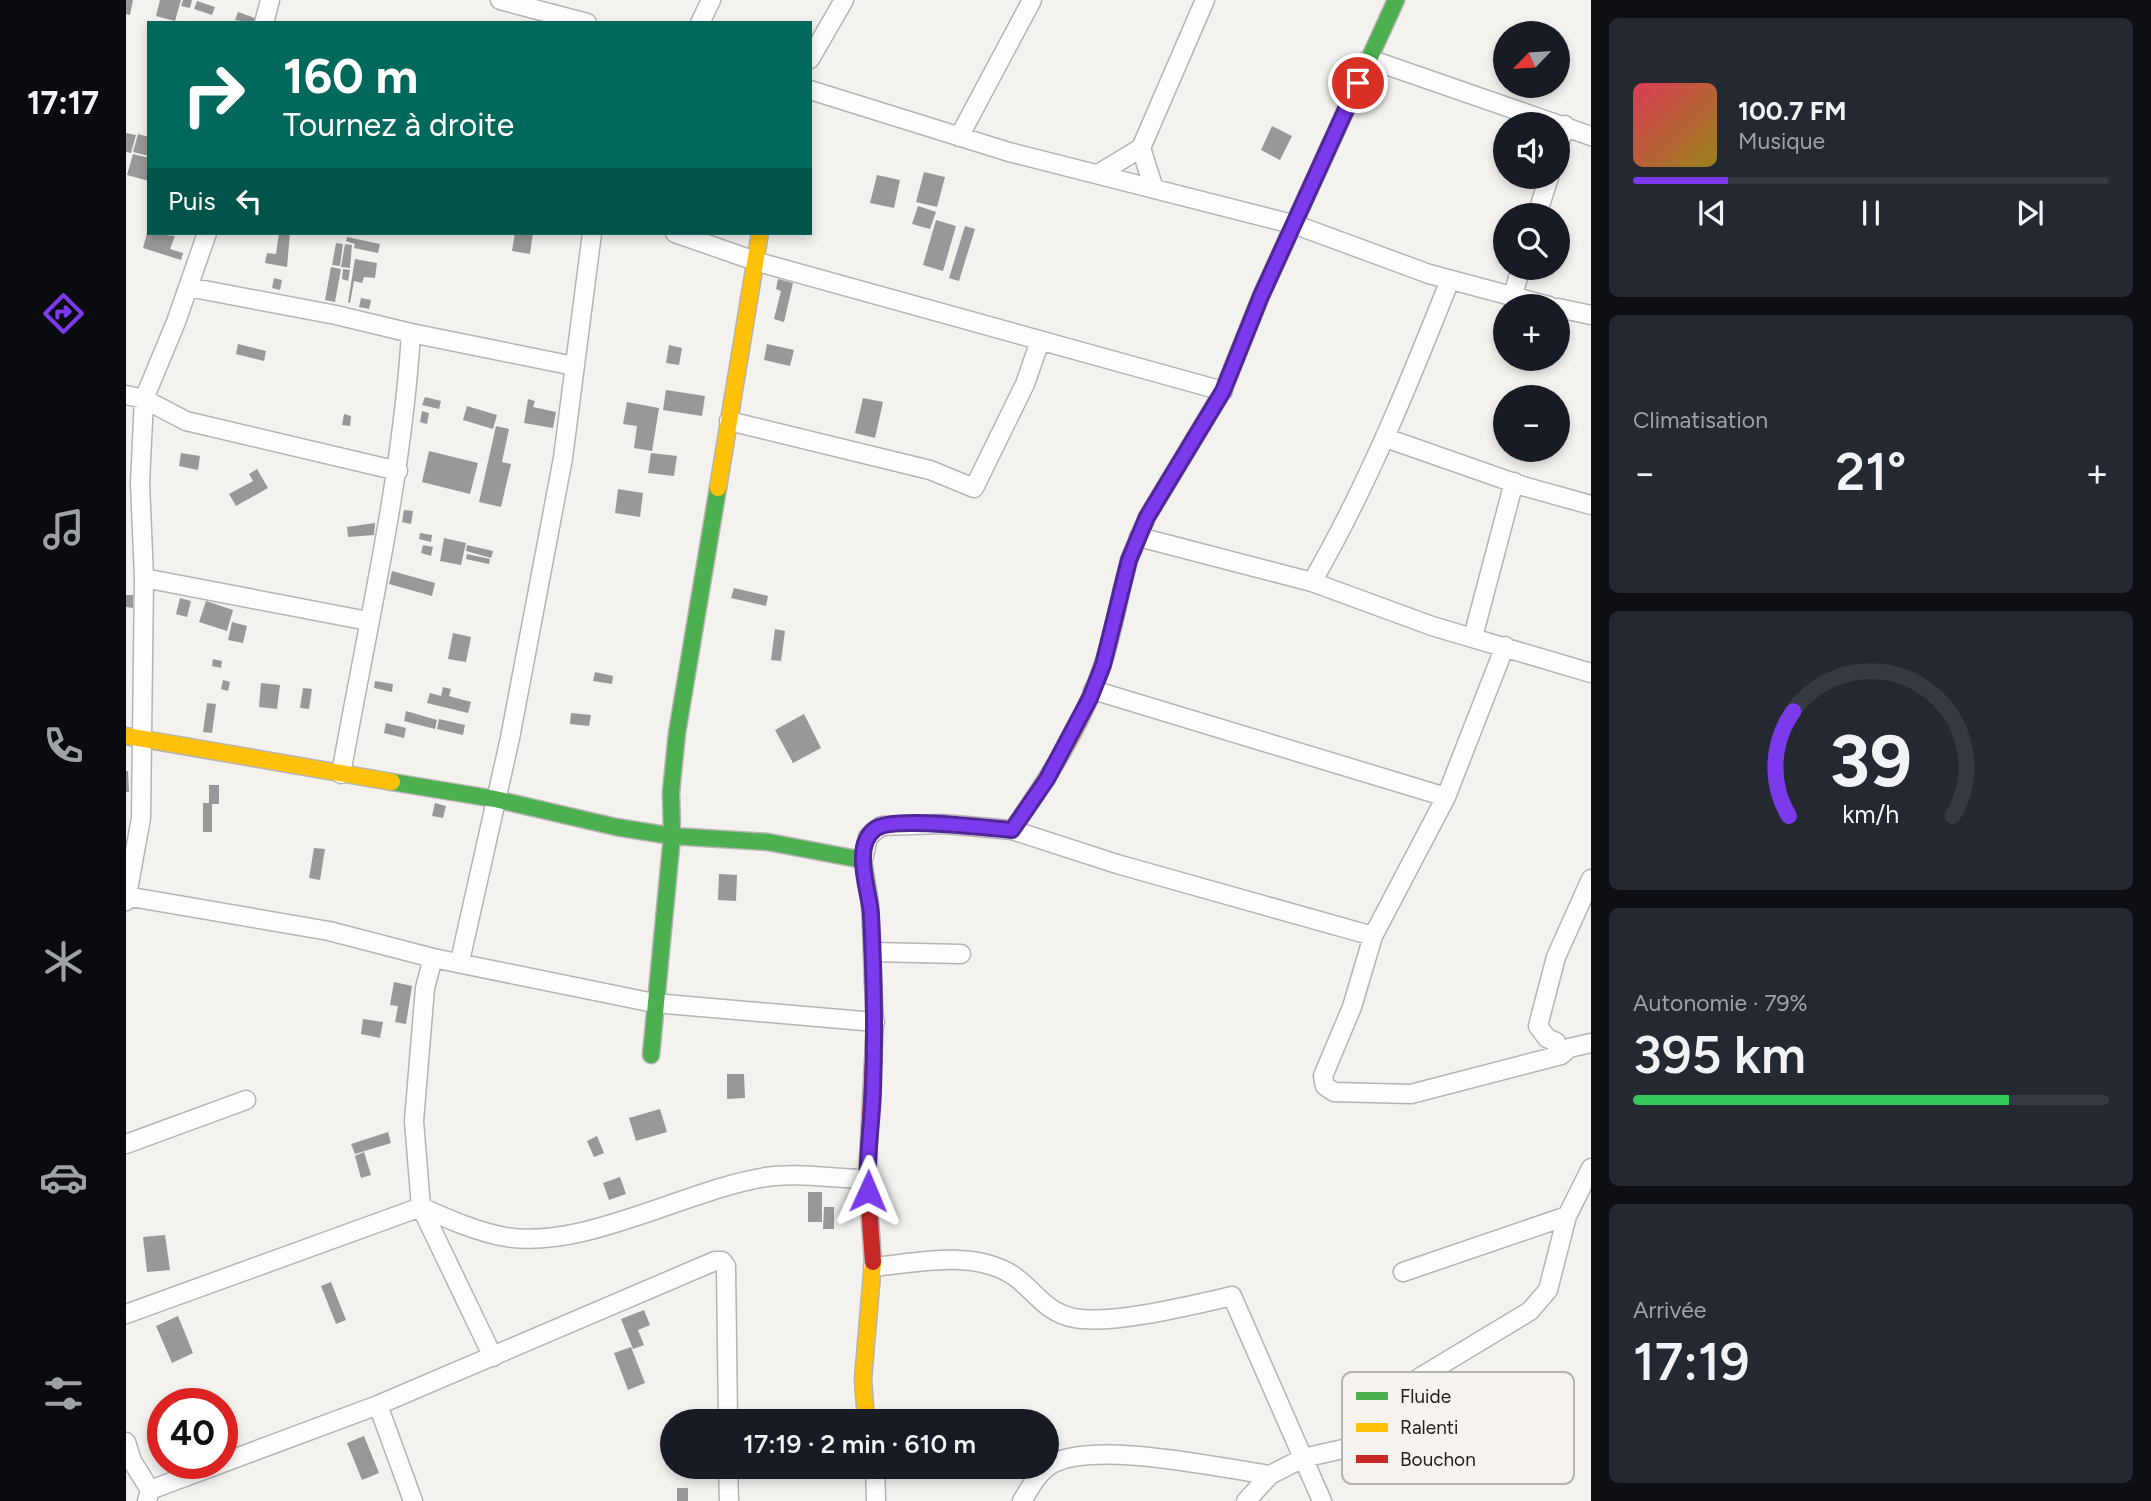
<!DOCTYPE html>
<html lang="fr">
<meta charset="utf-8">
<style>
:root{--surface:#171b24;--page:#242831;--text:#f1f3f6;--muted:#9ea1a6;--line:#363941;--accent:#7c3aed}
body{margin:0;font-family:Figtree,sans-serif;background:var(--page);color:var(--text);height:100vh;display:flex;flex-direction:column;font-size:26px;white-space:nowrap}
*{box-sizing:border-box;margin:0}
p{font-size:23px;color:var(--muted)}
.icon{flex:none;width:38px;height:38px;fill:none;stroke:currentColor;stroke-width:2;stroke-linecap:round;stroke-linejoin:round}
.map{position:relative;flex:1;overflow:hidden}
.side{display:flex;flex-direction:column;gap:18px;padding:18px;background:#0d0f14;width:560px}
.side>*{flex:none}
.top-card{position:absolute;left:21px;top:21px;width:665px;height:214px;border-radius:0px;box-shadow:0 4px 10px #0003;background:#00695c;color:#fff;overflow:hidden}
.needle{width:46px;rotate:245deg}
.controls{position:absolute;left:1367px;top:21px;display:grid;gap:14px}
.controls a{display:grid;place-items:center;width:77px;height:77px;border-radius:50%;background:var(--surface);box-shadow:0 4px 10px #0003;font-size:35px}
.speed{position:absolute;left:21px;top:1388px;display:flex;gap:14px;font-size:35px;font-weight:700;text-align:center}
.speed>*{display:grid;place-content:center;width:91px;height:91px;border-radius:50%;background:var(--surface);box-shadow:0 4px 10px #0003;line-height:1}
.speed .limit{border:10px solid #d22;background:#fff;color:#111}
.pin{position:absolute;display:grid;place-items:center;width:60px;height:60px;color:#fff;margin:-30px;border:4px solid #fff;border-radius:50%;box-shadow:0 2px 7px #0007}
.me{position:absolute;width:77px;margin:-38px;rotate:1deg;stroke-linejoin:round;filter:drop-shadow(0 0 5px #0008)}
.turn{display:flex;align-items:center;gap:24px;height:147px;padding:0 21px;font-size:32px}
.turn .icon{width:91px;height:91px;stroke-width:2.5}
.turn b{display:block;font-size:49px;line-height:60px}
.then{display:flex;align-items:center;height:66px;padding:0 21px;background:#0003;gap:14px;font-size:26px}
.big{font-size:52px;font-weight:600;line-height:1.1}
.side .card{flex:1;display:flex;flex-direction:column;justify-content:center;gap:10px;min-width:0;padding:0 24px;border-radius:10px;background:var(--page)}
.side .dial{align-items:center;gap:0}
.dial svg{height:182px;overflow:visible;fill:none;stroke:var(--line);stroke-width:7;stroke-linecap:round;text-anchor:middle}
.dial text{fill:var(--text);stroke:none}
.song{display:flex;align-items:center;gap:21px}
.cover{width:84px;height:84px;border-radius:10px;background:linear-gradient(135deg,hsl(350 70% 55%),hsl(50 70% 35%))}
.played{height:7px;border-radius:4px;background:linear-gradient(90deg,var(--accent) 20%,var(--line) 20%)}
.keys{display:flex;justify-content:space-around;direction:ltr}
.heat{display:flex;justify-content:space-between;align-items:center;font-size:38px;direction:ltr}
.charge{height:10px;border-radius:5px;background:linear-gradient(90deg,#34c759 79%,var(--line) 0)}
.trip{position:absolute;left:534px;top:1409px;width:399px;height:70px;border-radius:35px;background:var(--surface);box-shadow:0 4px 10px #0003;font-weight:600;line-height:70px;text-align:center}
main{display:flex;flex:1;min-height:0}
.dock{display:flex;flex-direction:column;width:126px;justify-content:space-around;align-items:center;background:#090b0e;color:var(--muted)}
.dock .icon{width:49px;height:49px}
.dock .on{color:var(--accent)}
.dock b{font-size:32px;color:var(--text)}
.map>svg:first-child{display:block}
.building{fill:#999898}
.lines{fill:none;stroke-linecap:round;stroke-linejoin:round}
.street-casing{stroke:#b6b4b2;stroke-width:21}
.fast-casing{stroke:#b6b4b2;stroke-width:19}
.slow-casing{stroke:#b6b4b2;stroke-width:19}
.jam-casing{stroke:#b6b4b2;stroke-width:19}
.street{stroke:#fdfdfd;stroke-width:18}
.fast{stroke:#4caf50;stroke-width:16}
.slow{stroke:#ffc107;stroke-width:16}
.jam{stroke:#c62828;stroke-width:16}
.route-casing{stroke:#51269a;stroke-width:18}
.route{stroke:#7c3aed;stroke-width:12}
.key{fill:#f6f2ed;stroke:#b6b3af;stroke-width:2}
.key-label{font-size:19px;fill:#22201f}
</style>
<main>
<nav class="dock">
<b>17:17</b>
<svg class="icon on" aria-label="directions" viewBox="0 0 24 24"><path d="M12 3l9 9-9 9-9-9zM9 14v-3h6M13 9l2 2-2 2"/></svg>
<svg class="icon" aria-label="music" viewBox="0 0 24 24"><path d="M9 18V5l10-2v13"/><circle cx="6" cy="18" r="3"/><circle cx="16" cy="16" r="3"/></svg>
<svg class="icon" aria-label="phone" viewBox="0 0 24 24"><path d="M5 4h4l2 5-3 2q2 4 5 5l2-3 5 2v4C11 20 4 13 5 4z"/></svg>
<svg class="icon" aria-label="climate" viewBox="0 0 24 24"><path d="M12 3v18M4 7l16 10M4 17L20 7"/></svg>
<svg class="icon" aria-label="car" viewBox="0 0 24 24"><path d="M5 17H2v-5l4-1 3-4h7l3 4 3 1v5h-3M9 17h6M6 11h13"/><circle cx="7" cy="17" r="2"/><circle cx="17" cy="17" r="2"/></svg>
<svg class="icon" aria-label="filters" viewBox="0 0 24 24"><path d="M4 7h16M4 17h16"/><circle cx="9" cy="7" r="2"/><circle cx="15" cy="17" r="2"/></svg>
</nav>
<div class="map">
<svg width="1465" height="1501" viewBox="0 0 1465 1501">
<rect width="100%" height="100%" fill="#f4f2ef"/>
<path class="building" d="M0,0h7l-3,15 -4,-1z
M34,0h21l-6,21 -19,-5z
M57,0h9l-2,8 -9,-2z
M71,1l18,6 -3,8 -18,-6z
M112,12l17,6 -1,5 -19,-3z
M1146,126l20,10 -12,24 -19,-10z
M0,133l10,2 -5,18 -5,-1z
M12,134l11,3v19l-16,-4z
M7,154l16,4v23l-22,-6z
M798,172l21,5 -8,30 -21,-5z
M751,175l23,5 -6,28 -24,-5z
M792,206l18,6 -6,17 -18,-5z
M810,220l20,6 -13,45 -20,-6z
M839,226l10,3 -16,52 -10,-3z
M21,233l28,3 -5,13 13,4 -2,7 -38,-12z
M153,233h11l-3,34 -22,-4 2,-10 9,1z
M389,233h18l-3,21 -18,-3z
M221,237l33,7 -2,9 -24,-5 1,-4 -9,-3z
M210,243l7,1 -3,22 -8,-1z
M219,244l7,1 -2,23 -9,-1z
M229,259l22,4 -2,15 -11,-1 -2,6 -8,-2 -4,22 -2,-1z
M205,267l10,2 -6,33 -10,-2z
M217,269l7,1 -2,11 -6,-2z
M148,278l8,2 -2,10 -8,-2z
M652,279l15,4 -9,39 -10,-3 7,-28 -5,-2z
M235,298l10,2 -2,9 -10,-2z
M112,344l28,7 -2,10 -28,-7z
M641,344l27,6 -4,16 -26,-6z
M543,345l13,3 -3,17 -13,-2z
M540,390l39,6 -3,20 -39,-6z
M299,397l16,4 -2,8 -17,-4z
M737,398l20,4 -8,36 -20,-5z
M402,399l7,2 -2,6 23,5 -3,16 -29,-5z
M501,402l32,6 -7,43 -18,-3 3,-22 -14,-2z
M341,406l30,9 -4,14 -30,-9z
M296,411l7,2 -2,11 -7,-2z
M218,414l7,2 -1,10 -8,-1z
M370,426l13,3 -7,33 9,2 -10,43 -22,-5z
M303,451l49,12 -8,31 -48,-12z
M55,453l19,3 -2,14 -19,-4z
M525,453l26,3 -3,20 -26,-3z
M131,469l11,19 -32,18 -7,-12 24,-13 -4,-7z
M492,489l25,4 -3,24 -25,-4z
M278,510l9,1 -2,13 -9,-2z
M249,523l-1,12 -26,2 -1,-10z
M294,533l12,2 -1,7 -12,-3z
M318,538l22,5 -5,22 -21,-4z
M297,545l10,2 -2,9 -10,-3z
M341,545l26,6 -2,7 -25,-7z
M341,554l23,5 -1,5 -23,-5z
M266,571l43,12 -3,13 -43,-12z
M608,588l34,8 -2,10 -35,-8z
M0,595h7v13l-7,-1z
M54,598l11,3 -4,16 -11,-3z
M80,601l27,9 -6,21 -28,-9z
M106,622l15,4 -4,17 -15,-3z
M649,629l10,2 -4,30 -10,-1z
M327,633l18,4 -5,25 -18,-3z
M87,659l9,2 -1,7 -9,-2z
M469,672l18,4 -1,8 -19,-3z
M97,680l7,2 -2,9 -7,-2z
M249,681l18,3 -1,8 -18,-4z
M135,683l19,2 -3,24 -18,-2z
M317,687l8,2 -2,7 22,6 -3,11 -41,-10 3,-10 11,3z
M177,688l9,1 -3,20 -9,-1z
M81,703l9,1 -4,29 -9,-1z
M280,711l31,9 -2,9 -31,-8z
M445,713l20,2 -2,11 -19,-2z
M678,714l17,34 -28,15 -18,-33z
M313,719l26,6 -2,10 -26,-6z
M260,723l20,5 -2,10 -20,-5z
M0,771h2l1,21h-3z
M83,785h10v19h-7v28h-9v-29h6z
M309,803l11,3 -3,12 -11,-2z
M188,848l11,1 -5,31 -11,-2z
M593,874l18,1 -1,26 -18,-1z
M268,982l18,4 -6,38 -11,-2 3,-16 -8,-1z
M237,1019l20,3 -3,16 -19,-4z
M601,1074h17l1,24 -18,1z
M534,1109l7,23 -31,9 -7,-23z
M262,1132l3,11 -36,11 -4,-10z
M471,1136l7,17 -10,4 -7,-16z
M238,1152l7,23 -10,3 -6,-22z
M494,1177l6,17 -17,6 -6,-17z
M682,1192h14v30h-14z
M698,1207h10v22h-11z
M39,1235l5,35 -23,2 -4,-35z
M205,1282l15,38 -10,4 -15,-38z
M518,1310l6,15 -12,5 6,15 -11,4 -12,-30z
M52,1316l15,37 -21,10 -16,-37z
M505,1347l14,36 -17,7 -14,-37z
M238,1436l15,37 -17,7 -15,-37z
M551,1488h11v13h-11z"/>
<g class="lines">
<g class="street-casing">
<path id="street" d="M374,0l87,23
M138,23l6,-23
M574,23l11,-23
M684,59l34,-59
M1243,59l222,77
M684,90l199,62 287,73 133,49 120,32
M833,137l73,-137
M1432,148l7,-23
M972,174l43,-26
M1028,189l-13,-41 64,-148
M1411,215l12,-38
M549,233l83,29 465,129
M62,287l148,28 75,18c-9,148 -44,294 -70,441
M1386,298l9,-30
M1432,308l33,7
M285,333l163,33
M0,395l18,4 42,22 212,50
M603,421l201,49 44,18 51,-104 15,-43
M1260,438l140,49 65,18
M1013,537l173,45 120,44 159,47
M18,578l224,43
M1186,582c56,-97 97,-199 138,-302
M1347,637l41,-155
M1379,646l-59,151 -73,139 -21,71 -29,69 2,10 9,6 77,2 150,-39 8,-7 22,-5
M967,690l353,107
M737,860l5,-23 13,-11 63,-2 68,6 105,34 256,72
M0,896l203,35 104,27 221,45 221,19
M0,901l15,-83 3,-240 -4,-95 4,-84 32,-77 31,-89
M747,952l88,2
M307,958l-8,30 -11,133 7,86 72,150
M334,961l50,-223 53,-280 29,-225
M1435,1055l-5,-13 -9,-4 -9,-12 18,-69 35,-78
M0,1144l120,-44
M747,1267c45,-4 101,-18 141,9 21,15 32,37 60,42 38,7 119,-13 158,-22l90,205
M1277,1272l164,-56
M0,1314l295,-107c27,12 56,25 85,30 78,13 182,-48 260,-60 32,-5 69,2 101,2
M252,1405l35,96
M0,1442l6,19 18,29 -3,11
M602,1466l1,35
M749,1466l1,35
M24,1490l228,-85 337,-144h7l4,5 2,155
M896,1501c8,-13 16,-29 30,-37 43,-24 168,4 218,11
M1120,1501l24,-26 33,-17 40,-9 30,-13 19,-16 27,-42 111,-67 18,-21 19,-74 24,-48"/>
</g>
<g class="fast-casing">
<path id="fast" d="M996,588l7,-28 18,-43 76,-126 38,-95 135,-296
M266,782l103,17 121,28 56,9 96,6 95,18 7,43 3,79
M525,1055l21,-219 -1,-44 6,-59 41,-245"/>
</g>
<g class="slow-casing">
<path id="slow" d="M592,488l42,-255
M0,736l266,46
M886,830c35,-51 71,-105 90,-164 9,-25 14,-52 20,-78
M740,1421l-3,-42 10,-117"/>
</g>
<g class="jam-casing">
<path id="jam" d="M747,1262l-6,-83 8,-157 -2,-40"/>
</g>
<use href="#street" class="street"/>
<use href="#fast" class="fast"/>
<use href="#slow" class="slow"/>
<use href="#jam" class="jam"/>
</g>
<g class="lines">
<g class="route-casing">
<path id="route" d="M742,1191c-2,-34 4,-67 5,-101 2,-58 1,-116 -2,-175 -1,-23 -20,-68 4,-86 18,-13 111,-1 137,1l35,-51 43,-81 13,-33 26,-105 18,-43 76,-126 38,-95 97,-213"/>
</g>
<use href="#route" class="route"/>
</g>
<rect x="1216" y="1372" width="232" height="112" rx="10" class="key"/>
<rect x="1230" y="1392" width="32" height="8" fill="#4caf50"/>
<rect x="1230" y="1423" width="32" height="9" fill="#ffc107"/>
<rect x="1230" y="1455" width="32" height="8" fill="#c62828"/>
<g class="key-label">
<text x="1274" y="1403">Fluide</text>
<text x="1274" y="1434">Ralenti</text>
<text x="1274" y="1466">Bouchon</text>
</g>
</svg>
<div class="controls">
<a><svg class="needle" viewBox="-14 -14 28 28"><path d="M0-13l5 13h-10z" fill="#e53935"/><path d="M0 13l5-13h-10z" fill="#9ea1a6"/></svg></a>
<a><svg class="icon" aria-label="sound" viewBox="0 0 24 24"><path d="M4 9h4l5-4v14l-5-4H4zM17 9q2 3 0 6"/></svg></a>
<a><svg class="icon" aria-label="search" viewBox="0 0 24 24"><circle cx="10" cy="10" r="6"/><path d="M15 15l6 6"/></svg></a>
<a>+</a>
<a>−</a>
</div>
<div class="speed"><div class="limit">40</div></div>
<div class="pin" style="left:1232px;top:83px;background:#d93025"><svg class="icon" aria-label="arrive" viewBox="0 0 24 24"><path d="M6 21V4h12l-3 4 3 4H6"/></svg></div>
<svg class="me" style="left:742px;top:1191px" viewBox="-20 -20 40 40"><path d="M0-17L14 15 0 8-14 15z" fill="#7c3aed" stroke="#fff" stroke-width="4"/></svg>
<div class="trip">17:19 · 2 min · 610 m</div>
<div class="top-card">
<div class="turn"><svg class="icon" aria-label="right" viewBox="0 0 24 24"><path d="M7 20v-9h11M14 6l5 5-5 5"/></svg><div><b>160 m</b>Tournez à droite</div></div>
<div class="then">Puis<svg class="icon" aria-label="left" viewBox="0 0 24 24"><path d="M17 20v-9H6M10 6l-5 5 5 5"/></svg></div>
</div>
</div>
<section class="side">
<div class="card">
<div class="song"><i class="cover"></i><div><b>100.7 FM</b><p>Musique</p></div></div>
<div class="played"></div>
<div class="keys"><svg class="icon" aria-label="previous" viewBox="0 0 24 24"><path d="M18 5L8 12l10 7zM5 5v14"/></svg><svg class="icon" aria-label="pause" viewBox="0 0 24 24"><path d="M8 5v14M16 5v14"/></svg><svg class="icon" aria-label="next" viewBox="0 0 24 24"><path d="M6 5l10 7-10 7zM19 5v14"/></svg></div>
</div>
<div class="card"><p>Climatisation</p>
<div class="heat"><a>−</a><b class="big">21°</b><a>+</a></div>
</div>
<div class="card dial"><svg viewBox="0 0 100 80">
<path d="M14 69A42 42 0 1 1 86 69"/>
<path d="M14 69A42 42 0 0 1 16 23" stroke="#7c3aed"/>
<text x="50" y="56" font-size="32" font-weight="700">39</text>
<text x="50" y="72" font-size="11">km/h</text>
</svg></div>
<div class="card"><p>Autonomie · 79%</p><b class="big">395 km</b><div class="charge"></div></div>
<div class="card"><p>Arrivée</p><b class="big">17:19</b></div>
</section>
</main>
